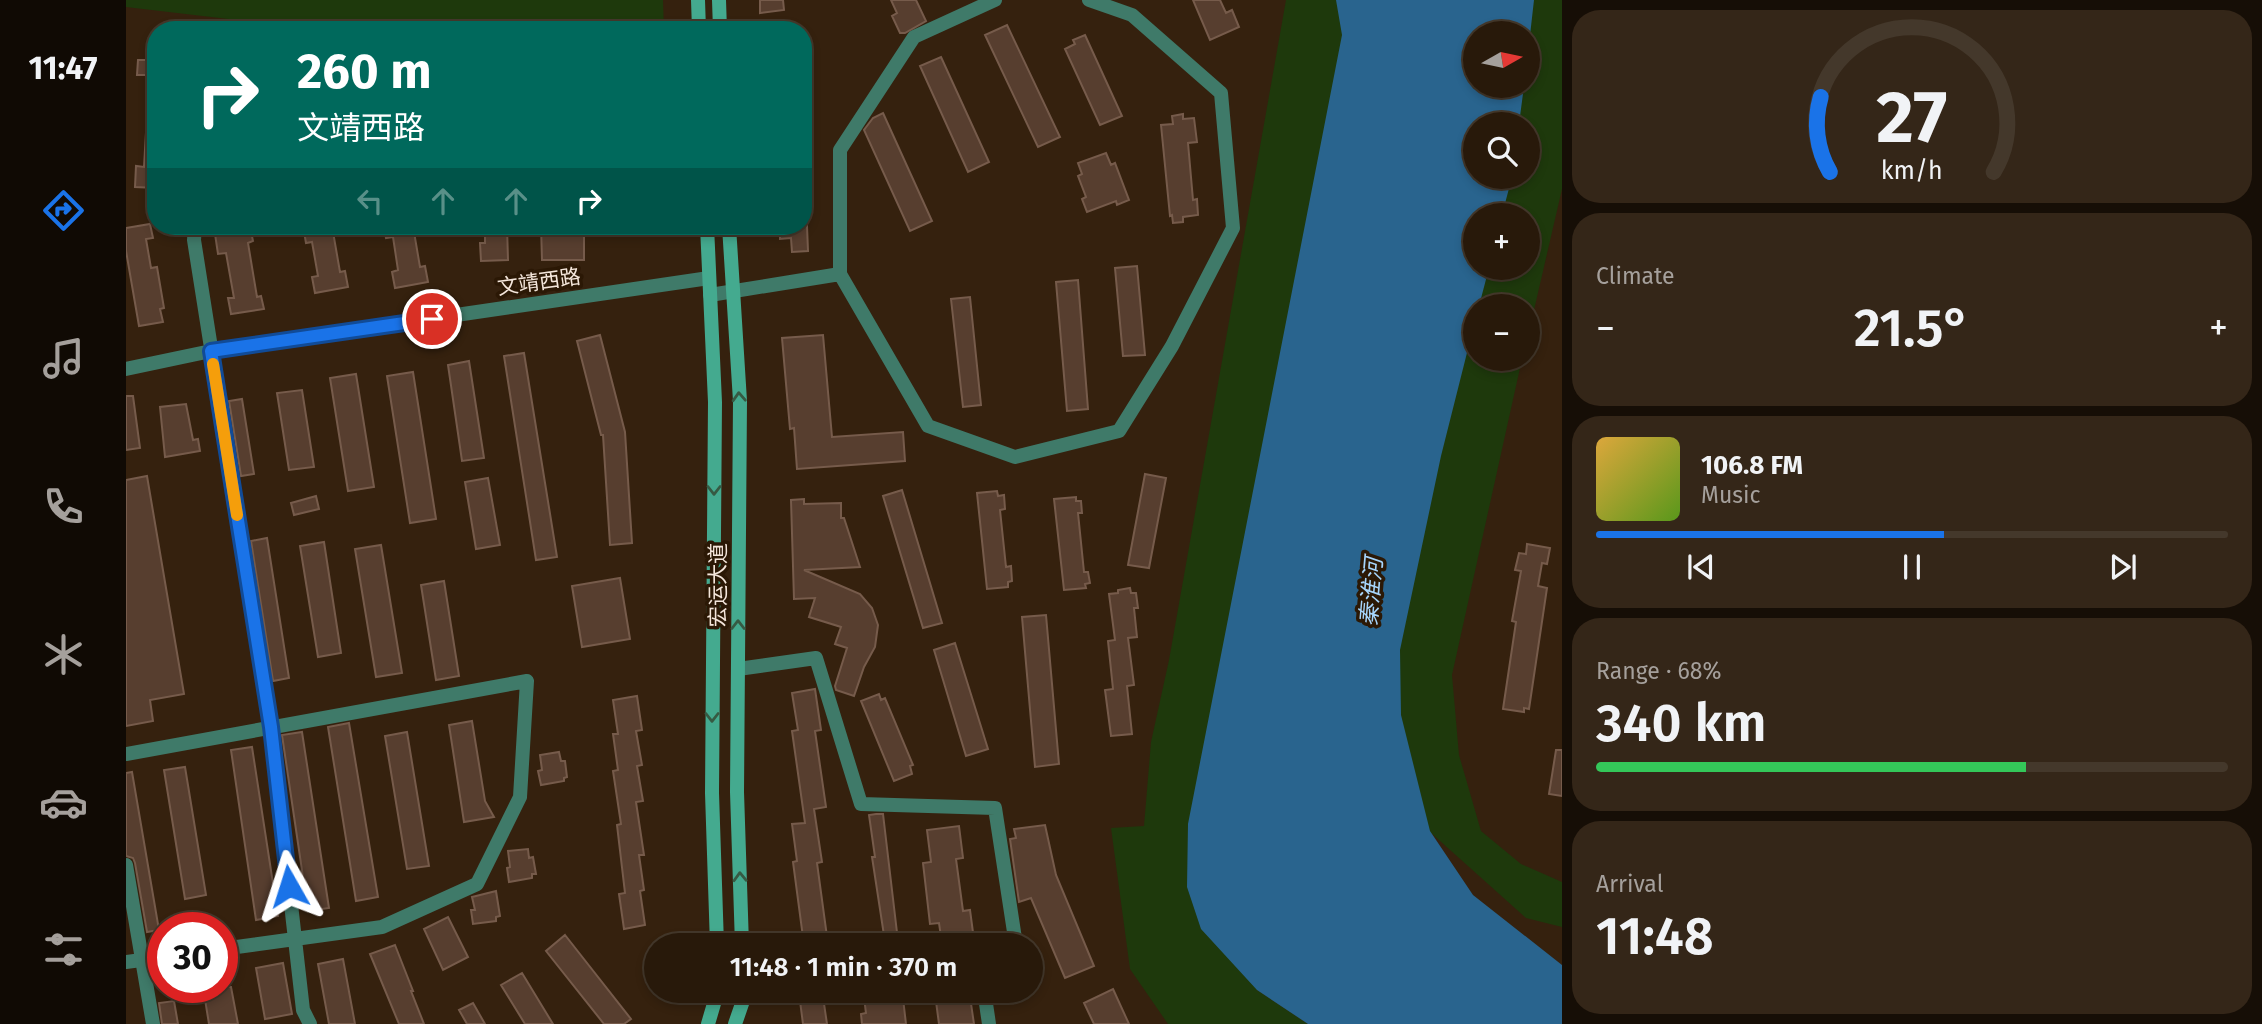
<!DOCTYPE html>
<meta charset="utf-8">
<style>
:root{--surface:#28190a;--page:#342618;--text:#f1f3f6;--muted:#a5a09c;--line:#44382b;--accent:#1a73e8}
body{margin:0;font-family:"Fira Sans","Noto Sans SC",sans-serif;background:var(--page);color:var(--text);height:100vh;display:flex;flex-direction:column;font-size:26px;white-space:nowrap}
*{box-sizing:border-box;margin:0}
p{font-size:23px;color:var(--muted)}
.icon{flex:none;width:38px;height:38px;fill:none;stroke:currentColor;stroke-width:2;stroke-linecap:round;stroke-linejoin:round}
.map{position:relative;flex:1;overflow:hidden}
.side{display:flex;flex-direction:column;gap:10px;padding:10px;background:#160e06;width:700px}
.side>*{flex:none}
.top-card{position:absolute;left:21px;top:21px;width:665px;height:214px;border-radius:28px;box-shadow:0 4px 10px #0003,0 0 0 2px var(--line);background:#00695c;color:#fff;overflow:hidden}
.needle{width:46px;rotate:81deg}
.fabs{position:absolute;left:1337px;top:21px;display:grid;gap:14px}
.fabs a{display:grid;place-items:center;width:77px;height:77px;border-radius:50%;background:var(--surface);box-shadow:0 4px 10px #0003,0 0 0 2px var(--line);font-size:35px}
.speed{position:absolute;left:21px;top:912px;display:flex;gap:14px;font-size:35px;font-weight:700;text-align:center}
.speed>*{display:grid;place-content:center;width:91px;height:91px;border-radius:50%;background:var(--surface);box-shadow:0 4px 10px #0003,0 0 0 2px var(--line);line-height:1}
.speed .limit{border:10px solid #d22;background:#fff;color:#111}
.pin{position:absolute;display:grid;place-items:center;width:60px;height:60px;color:#fff;margin:-30px;border:4px solid #fff;border-radius:50%;box-shadow:0 2px 7px #0007}
.me{position:absolute;width:77px;margin:-38px;rotate:354deg;stroke-linejoin:round;filter:drop-shadow(0 0 5px #0008)}
.turn{display:flex;align-items:center;gap:24px;height:147px;padding:0 35px;font-size:32px}
.turn .icon{width:91px;height:91px;stroke-width:2.5}
.turn b{display:block;font-size:49px;line-height:60px}
.lanes{display:flex;align-items:center;height:66px;padding:0 35px;background:#0003;justify-content:center;gap:35px;direction:ltr}
.lanes .off{opacity:.35}
.big{font-size:52px;font-weight:600;line-height:1.1}
.side .card{flex:1;display:flex;flex-direction:column;justify-content:center;gap:10px;min-width:0;padding:0 24px;border-radius:28px;background:var(--page)}
.side .dial{align-items:center;gap:0}
.dial svg{height:182px;overflow:visible;fill:none;stroke:var(--line);stroke-width:7;stroke-linecap:round;text-anchor:middle}
.dial text{fill:var(--text);stroke:none}
.song{display:flex;align-items:center;gap:21px}
.cover{width:84px;height:84px;border-radius:10px;background:linear-gradient(135deg,hsl(40 70% 55%),hsl(90 70% 35%))}
.played{height:7px;border-radius:4px;background:linear-gradient(90deg,var(--accent) 55%,var(--line) 55%)}
.keys{display:flex;justify-content:space-around;direction:ltr}
.heat{display:flex;justify-content:space-between;align-items:center;font-size:38px;direction:ltr}
.charge{height:10px;border-radius:5px;background:linear-gradient(90deg,#34c759 68%,var(--line) 0)}
.trip{position:absolute;left:518px;top:933px;width:399px;height:70px;border-radius:35px;background:var(--surface);box-shadow:0 4px 10px #0003,0 0 0 2px var(--line);font-weight:600;line-height:70px;text-align:center}
main{display:flex;flex:1;min-height:0}
.tabs{display:flex;flex-direction:column;width:126px;justify-content:space-around;align-items:center;background:#100a04;color:var(--muted)}
.tabs .icon{width:49px;height:49px}
.tabs .current{color:var(--accent)}
.tabs b{font-size:32px;color:var(--text)}
.map>svg:first-child{display:block}
.green{fill:#1e390c;fill-rule:evenodd}
.water{fill:#29648e}
.building{fill:#573e2f;stroke:#765b4b;stroke-width:2}
.lines{fill:none;stroke-linecap:round;stroke-linejoin:round}
.minor{stroke:#3f7a69;stroke-width:14}
.secondary{stroke:#44aa8f;stroke-width:14}
.oneway{stroke:#365a43}
.route-casing{stroke:#114b97;stroke-width:18}
.route{stroke:#1a73e8;stroke-width:12}
.slow{stroke:#f59e0b;stroke-width:12}
.labels{text-anchor:middle;stroke-width:7;stroke-linejoin:round;paint-order:stroke}
.street-label{font-size:21px;fill:#f4e6db;stroke:#2b1805}
.water-label{font-size:23px;font-style:italic;fill:#a6d5fc;stroke:#2b1805}
</style>
<main>
<nav class="tabs">
<b>11:47</b>
<svg class="icon current" aria-label="directions" viewBox="0 0 24 24"><path d="M12 3l9 9-9 9-9-9zM9 14v-3h6M13 9l2 2-2 2"/></svg>
<svg class="icon" aria-label="music" viewBox="0 0 24 24"><path d="M9 18V5l10-2v13"/><circle cx="6" cy="18" r="3"/><circle cx="16" cy="16" r="3"/></svg>
<svg class="icon" aria-label="phone" viewBox="0 0 24 24"><path d="M5 4h4l2 5-3 2q2 4 5 5l2-3 5 2v4C11 20 4 13 5 4z"/></svg>
<svg class="icon" aria-label="climate" viewBox="0 0 24 24"><path d="M12 3v18M4 7l16 10M4 17L20 7"/></svg>
<svg class="icon" aria-label="car" viewBox="0 0 24 24"><path d="M5 17H2v-5l4-1 3-4h7l3 4 3 1v5h-3M9 17h6M6 11h13"/><circle cx="7" cy="17" r="2"/><circle cx="17" cy="17" r="2"/></svg>
<svg class="icon" aria-label="filters" viewBox="0 0 24 24"><path d="M4 7h16M4 17h16"/><circle cx="9" cy="7" r="2"/><circle cx="15" cy="17" r="2"/></svg>
</nav>
<div class="map">
<svg width="1436" height="1024" viewBox="0 0 1436 1024">
<rect width="100%" height="100%" fill="#35210e"/>
<path class="green" d="M0,0h537l1,30h-343l-195,-23z
M1160,0h276v189l-34,147v-30h-53v53h47l-70,316 7,80 22,76 40,33 41,18v45l-36,-9 -96,-86 -173,158 51,34h-140l-38,-55 -19,-141 33,-2 7,-84 18,-82zM1349,33h53v53h-53zM1349,124h53v53h-53zM1349,215h53v53h-53z"/>
<path class="water" d="M1210,0h198l-6,53v-20h-53v53h49l-5,38h-44v53h37l-10,38h-27v53h14l-10,38h-4v15l-34,135 -41,194 1,65 29,116 43,64 89,70v59h-254l-51,-34 -56,-61 -14,-42 1,-63 154,-789z"/>
<path class="building" d="M634,0h23l1,10 -24,3z
M765,0h25l10,21 -21,12h-5l-8,-17 5,-3z
M1067,0h27l6,13 6,-3 7,17 -29,13z
M881,25l53,112 -22,10 -53,-112z
M959,35l37,81 -22,9 -35,-76 10,-5 -2,-4z
M815,57l48,105 -21,10 -48,-106z
M12,60h18v15h-19z
M757,113l49,108 -22,10 -46,-101 9,-12z
M1057,114v5l11,-1 3,24 -9,1 5,57 4,-1 1,16 -15,2v5l-10,1 -1,-8 -2,1 -9,-91 12,-1 -1,-8z
M21,115h9v73l-21,-1 1,-21 8,1z
M980,153l5,12 4,-2 14,37 -12,5 -1,-4 -29,11 -5,-13 4,-2 -8,-21 4,-2 -4,-11z
M24,224l3,14 -7,1 5,29 6,-1 7,41 -4,1 3,13 -24,4 -13,-75v-23z
M104,226h12l1,3 7,-2 3,14 -5,2 9,54 4,-1 3,13 -33,5 -3,-16h6l-8,-45 -8,1 -3,-20 16,-3z
M177,226h29l8,46 5,-1 3,16 -33,6 -3,-16 6,-1 -6,-34 -6,1z
M258,226h29l7,41 5,-1 3,16 -33,6 -3,-16 6,-2 -5,-33 -7,1z
M359,226h22l1,34 -27,1 -1,-18h5z
M415,226h43v34h-42z
M654,226h27l1,25 -16,1 -1,-14 -11,1z
M1011,266l8,89 -22,1 -8,-88z
M952,280l10,129 -21,2 -11,-129z
M844,297l11,108 -18,2 -12,-108z
M474,335l25,97 7,111 -22,2 -7,-110h-2l-24,-94z
M697,335l9,102 71,-5 2,29 -108,8 -3,-41 -4,1 -8,-91z
M398,353l33,204 -21,3 -32,-204z
M343,361l15,97 -22,3 -14,-96z
M287,372l23,147 -26,4 -23,-147z
M230,374l18,113 -26,4 -18,-113z
M176,390l12,77 -25,3 -12,-77z
M0,396h7l7,52 -14,2z
M116,399l12,75 -13,2 -12,-75z
M60,404l7,36 5,-1 2,12 -35,6 -5,-50z
M1019,474l21,4 -17,90 -21,-3z
M21,476l37,218 -34,6 3,21 -27,5v-246z
M362,478l12,67 -24,4 -11,-67z
M776,490l40,133 -19,5 -40,-132z
M871,491l1,5 6,-1 1,14 -5,1 6,57 5,-1 1,15 -4,1v5l-21,2 -10,-96z
M190,496l3,13 -25,6 -3,-12z
M950,497v4h5l1,12h-4l6,59h4l2,11 -5,1 1,4 -22,2 -10,-91z
M678,499v5l37,-1v15h3l16,49 -56,3 56,24 12,14 6,17 -3,22 -11,20 -10,29 -18,-6 -1,-4 12,-38 -12,-4 6,-17 -32,-10 6,-19 -21,1 -3,-99z
M141,538l22,140 -16,3 -22,-140z
M198,542l17,111 -23,4 -18,-111z
M1401,544l23,4 -3,16 -5,-1 -4,23 9,2 -18,121 -5,-1v4l-21,-3 13,-87 -4,-1 9,-50 -6,-1 4,-17 7,1z
M255,545l21,128 -26,4 -21,-128z
M494,578l10,61 -48,8 -10,-61z
M318,581l15,95 -23,4 -15,-95z
M1004,588l1,5h5l2,15h-4l3,29 -9,1 6,47 -7,1 5,48 -21,2 -6,-46 8,-1 -5,-48 7,-1 -6,-46 9,-1v-3z
M920,615l13,149 -24,3 -13,-150z
M829,643l33,106 -22,7 -32,-106z
M689,689l6,41 -6,1 11,76 -12,2 8,53 -5,1 11,81 -24,1 -11,-83 4,-1 -5,-37 13,-1 -13,-92 6,-1 -6,-37z
M753,694l2,6 4,-2 28,67 -3,1 2,8 -18,7 -33,-80z
M511,696l5,34 -6,1 6,34 -5,1 6,35 -7,1 8,53h-5l5,35 -4,1 5,34 -21,4 -5,-35 6,-1 -8,-68 4,-1 -8,-53 5,-1 -5,-36h5l-5,-34z
M346,721l13,80 9,16 -30,5 -15,-97z
M223,723l29,174 -22,4 -28,-174z
M176,732l27,176 -21,3 -26,-176z
M281,732l22,134 -22,3 -22,-133z
M126,747l26,169 -22,4 -25,-170z
M1430,750h6v46l-13,-2z
M433,752l2,9h4l2,16 -3,1v3l-23,4 -3,-14 4,-1 -2,-15z
M59,767l21,128 -21,4 -21,-129z
M6,772l27,158 -12,2 -12,-69 -2,-5 -7,-2v-83z
M750,814h7l15,127 -13,1 -13,-85h3l-6,-42z
M919,825l11,50 38,91 -29,12 -34,-80 -12,4 -9,-63 6,-1 -2,-9z
M833,826l4,32 -7,1 7,52 7,-1 4,30 -32,4 -3,-21 -9,1 -7,-61 8,-1 -4,-32z
M402,849l1,9 4,-1 3,17h-4v4l-23,4 -2,-14 3,-1 -2,-16z
M370,891l4,25 -4,1v4l-23,3 -2,-14h4l-3,-13z
M322,917l20,40 -25,13 -19,-41z
M439,935l66,84 -7,5h-20l-58,-73z
M269,945l18,46h-2l13,33h-25l-29,-70z
M217,959l12,65h-26l-11,-60z
M157,963l9,51 -27,5 -9,-51z
M396,973l31,51h-28l-24,-39z
M77,987h28l7,37h-29z
M987,989l16,35h-35l-10,-21z
M676,990h20l5,34h-24l-3,-23h4z
M737,990h39l4,34h-44l-1,-10 5,-1z
M818,990h25l5,34h-35l-4,-30 9,-1z
M48,1001l4,23h-16l-3,-21z
M347,1003l12,21h-18l-8,-14z"/>
<g class="lines">
<path class="minor" d="M869,0l-81,37 -74,113v124l88,152 87,31 104,-26 53,-85 61,-118 -12,-135 -89,-78 -43,-15
M69,226l-1,14 77,488 32,282 7,14
M584,295l130,-21
M0,369l85,-18 498,-73
M612,669l78,-11 45,146 134,4 21,137
M0,754l401,-73 -7,116 -43,87 -95,43 -160,22
M0,865l27,159
M0,962l37,-5
M858,990l5,34"/>
<path class="secondary" d="M572,0l1,30
M593,0l1,30
M581,226l8,176 -3,391 5,152
M603,226l11,175 -3,391 5,153
M582,1024l10,-34
M609,1024l9,-26v-8"/>
</g>
<defs><path id="oneway-chevron" d="M-2-3.5L2.5 0L-2 3.5" fill="none" stroke-width="1.6" stroke-linecap="round" stroke-linejoin="round" transform="scale(1.75)"/></defs>
<g class="oneway">
<use href="#oneway-chevron" transform="translate(613 397) rotate(-93)"/>
<use href="#oneway-chevron" transform="translate(588 490) rotate(90)"/>
<use href="#oneway-chevron" transform="translate(612 625) rotate(-90)"/>
<use href="#oneway-chevron" transform="translate(586 717) rotate(90)"/>
<use href="#oneway-chevron" transform="translate(614 877) rotate(-92)"/>
</g>
<g class="lines">
<g class="route-casing">
<path id="route" d="M163,886l-18,-159 -60,-376 221,-32"/>
</g>
<use href="#route" class="route"/>
<path class="slow" d="M87,364l24,151"/>
</g>
<g class="labels">
<g class="street-label">
<text transform="translate(413 282) rotate(-8)" y="7">文靖西路</text>
<text transform="translate(592 585) rotate(-90)" y="7">宏运大道</text>
</g>
<g class="water-label">
<text transform="translate(1245 592) rotate(-85)" y="8">秦淮河</text>
</g>
</g>
</svg>
<div class="fabs">
<a><svg class="needle" viewBox="-14 -14 28 28"><path d="M0-13l5 13h-10z" fill="#e53935"/><path d="M0 13l5-13h-10z" fill="#a5a09c"/></svg></a>
<a><svg class="icon" aria-label="search" viewBox="0 0 24 24"><circle cx="10" cy="10" r="6"/><path d="M15 15l6 6"/></svg></a>
<a>+</a>
<a>−</a>
</div>
<div class="speed"><div class="limit">30</div></div>
<div class="pin" style="left:306px;top:319px;background:#d93025"><svg class="icon" aria-label="arrive" viewBox="0 0 24 24"><path d="M6 21V4h12l-3 4 3 4H6"/></svg></div>
<svg class="me" style="left:163px;top:886px" viewBox="-20 -20 40 40"><path d="M0-17L14 15 0 8-14 15z" fill="#1a73e8" stroke="#fff" stroke-width="4"/></svg>
<div class="trip">11:48 · 1 min · 370 m</div>
<div class="top-card">
<div class="turn"><svg class="icon" aria-label="right" viewBox="0 0 24 24"><path d="M7 20v-9h11M14 6l5 5-5 5"/></svg><div><b>260 m</b>文靖西路</div></div>
<div class="lanes"><svg class="icon off" aria-label="left" viewBox="0 0 24 24"><path d="M17 20v-9H6M10 6l-5 5 5 5"/></svg><svg class="icon off" aria-label="ahead" viewBox="0 0 24 24"><path d="M12 20V5M6 11l6-6 6 6"/></svg><svg class="icon off" aria-label="ahead" viewBox="0 0 24 24"><path d="M12 20V5M6 11l6-6 6 6"/></svg><svg class="icon" aria-label="right" viewBox="0 0 24 24"><path d="M7 20v-9h11M14 6l5 5-5 5"/></svg></div>
</div>
</div>
<section class="side">
<div class="card dial"><svg viewBox="0 0 100 80">
<path d="M14 69A42 42 0 1 1 86 69"/>
<path d="M14 69A42 42 0 0 1 10 36" stroke="#1a73e8"/>
<text x="50" y="56" font-size="32" font-weight="700">27</text>
<text x="50" y="72" font-size="11">km/h</text>
</svg></div>
<div class="card"><p>Climate</p>
<div class="heat"><a>−</a><b class="big">21.5°</b><a>+</a></div>
</div>
<div class="card">
<div class="song"><i class="cover"></i><div><b>106.8 FM</b><p>Music</p></div></div>
<div class="played"></div>
<div class="keys"><svg class="icon" aria-label="previous" viewBox="0 0 24 24"><path d="M18 5L8 12l10 7zM5 5v14"/></svg><svg class="icon" aria-label="pause" viewBox="0 0 24 24"><path d="M8 5v14M16 5v14"/></svg><svg class="icon" aria-label="next" viewBox="0 0 24 24"><path d="M6 5l10 7-10 7zM19 5v14"/></svg></div>
</div>
<div class="card"><p>Range · 68%</p><b class="big">340 km</b><div class="charge"></div></div>
<div class="card"><p>Arrival</p><b class="big">11:48</b></div>
</section>
</main>
